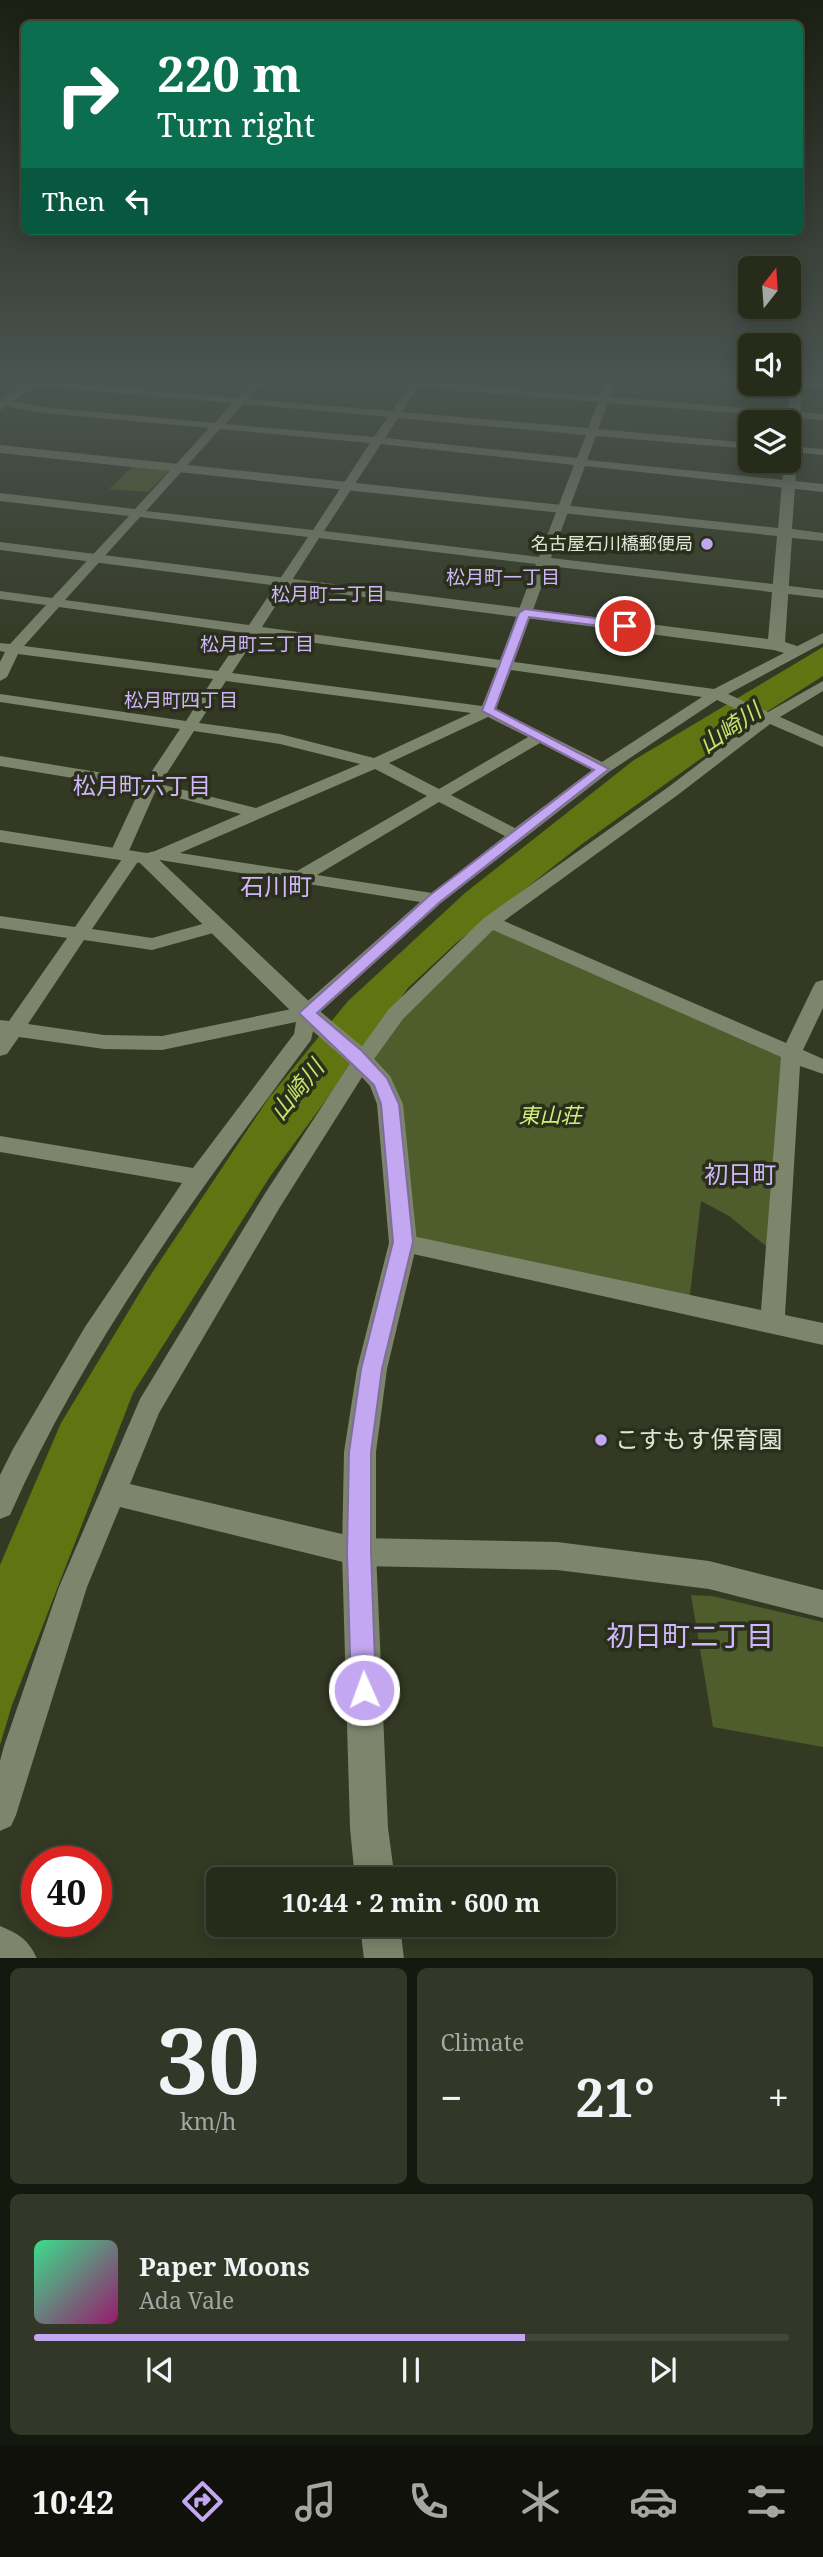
<!DOCTYPE html>
<meta charset="utf-8">
<style>
:root{--surface:#262b1a;--page:#323727;--text:#f1f3f6;--muted:#a4a7a2;--line:#424739;--accent:#c4a7f1}
body{margin:0;font-family:"Noto Serif","Noto Sans JP",serif;background:var(--page);color:var(--text);height:100vh;display:flex;flex-direction:column;font-size:26px;white-space:nowrap}
*{box-sizing:border-box;margin:0}
p{font-size:23px;color:var(--muted)}
.icon{flex:none;width:38px;height:38px;fill:none;stroke:currentColor;stroke-width:2;stroke-linecap:round;stroke-linejoin:round}
.map{position:relative;height:1958px;overflow:hidden}
.sheet{display:flex;flex-direction:column;gap:10px;padding:10px;background:#15180e;flex:1}
.sheet>*{flex:none}
.banner{position:absolute;left:21px;top:21px;width:782px;height:214px;border-radius:10px;box-shadow:0 4px 18px #0003,0 0 0 2px var(--line);background:#0b6e4f;color:#fff;overflow:hidden}
.needle{width:46px;rotate:17deg}
.controls{position:absolute;left:738px;top:256px;display:grid;gap:14px}
.controls a{display:grid;place-items:center;width:63px;height:63px;border-radius:10px;background:var(--surface);box-shadow:0 4px 18px #0003,0 0 0 2px var(--line);font-size:35px}
.speed{position:absolute;left:21px;top:1846px;display:flex;gap:14px;font-size:35px;font-weight:700;text-align:center}
.speed>*{display:grid;place-content:center;width:91px;height:91px;border-radius:50%;background:var(--surface);box-shadow:0 4px 18px #0003,0 0 0 2px var(--line);line-height:1}
.speed .limit{border:10px solid #d22;background:#fff;color:#111}
.pin{position:absolute;display:grid;place-items:center;width:60px;height:60px;color:#fff;margin:-30px;border:4px solid #fff;border-radius:50%;box-shadow:0 2px 7px #0007}
.me{position:absolute;width:77px;margin:-38px;rotate:358deg;stroke-linejoin:round;filter:drop-shadow(0 0 5px #0008)}
.turn{display:flex;align-items:center;gap:24px;height:147px;padding:0 21px;font-size:32px}
.turn .icon{width:91px;height:91px;stroke-width:2.5}
.turn b{display:block;font-size:49px;line-height:60px}
.then{display:flex;align-items:center;height:66px;padding:0 21px;background:#0003;gap:14px;font-size:26px}
.big{font-size:52px;font-weight:700;line-height:1.1}
.sheet .card{flex:1;display:flex;flex-direction:column;justify-content:center;gap:10px;min-width:0;padding:0 24px;border-radius:10px;background:var(--page)}
.sheet .dial{align-items:center;gap:0}
.dial b{font-size:91px;line-height:1}
.song{display:flex;align-items:center;gap:21px}
.cover{width:84px;height:84px;border-radius:10px;background:linear-gradient(135deg,hsl(150 70% 55%),hsl(320 70% 35%))}
.played{height:7px;border-radius:4px;background:linear-gradient(90deg,var(--accent) 65%,var(--line) 65%)}
.keys{display:flex;justify-content:space-around;direction:ltr}
.heat{display:flex;justify-content:space-between;align-items:center;font-size:38px;direction:ltr}
.sheet .tiles{flex:1;display:grid;gap:10px;grid-template-columns:1fr 1fr}
.card:last-child{grid-column:span 2}
.trip{position:absolute;left:206px;top:1867px;width:410px;height:70px;border-radius:10px;background:var(--surface);box-shadow:0 4px 18px #0003,0 0 0 2px var(--line);font-weight:700;line-height:70px;text-align:center}
.dock{display:flex;height:112px;justify-content:space-around;align-items:center;background:#0f110a;color:var(--muted)}
.dock .icon{width:49px;height:49px}
.dock .selected{color:var(--accent)}
.dock b{font-size:32px;color:var(--text)}
.map>svg:first-child{display:block}
.green{fill:#4f5c2b}
.water{fill:#607511}
.lines{fill:none;stroke-linecap:round;stroke-linejoin:round}
.minor{fill:#7d856d;fill-rule:evenodd}
.tertiary{fill:#7d856d;fill-rule:evenodd}
.route{fill:#c4a7f1;stroke:#7f6d9d;stroke-width:2}
.poi-dot{fill:#c4a7f1;stroke:#292f1a;stroke-width:2.5}
.labels{text-anchor:middle;stroke-width:7;stroke-linejoin:round;paint-order:stroke}
.far-poi-label{font-size:18px;fill:#e1e5d8;stroke:#292f1a;text-anchor:end}
.far-neighbourhood-label{font-size:19px;fill:#d0b6fb;stroke:#292f1a}
.park-label{font-size:21px;font-style:italic;fill:#d0f078;stroke:#292f1a}
.water-label{font-size:23px;font-style:italic;fill:#c6e56d;stroke:#292f1a}
.neighbourhood-label{font-size:23px;fill:#d0b6fb;stroke:#292f1a}
.quarter-label{font-size:24px;fill:#d0b6fb;stroke:#292f1a}
.near-poi-label{font-size:24px;fill:#e1e5d8;stroke:#292f1a;text-anchor:start}
.near-neighbourhood-label{font-size:28px;fill:#d0b6fb;stroke:#292f1a}
</style>
<div class="map">
<svg width="823" height="1959" viewBox="0 0 823 1959">
<rect width="100%" height="100%" fill="#333923"/>
<path class="green" d="M132,467l37,4 -21,21 -39,-3z
M490,922l301,132 -14,201 -48,-39 -28,-15 -12,102 -286,-60 -13,-139 -34,-49z
M691,1595l21,1 111,26v125l-110,-20z"/>
<path class="water" d="M823,647v29l-63,40 -178,128 -126,99 -48,45 -137,187 -138,218 -121,312 -12,40v-180l61,-142 87,-144 120,-180 80,-98 117,-108 169,-133z"/>
<g class="lines">
<path class="minor" d="M42,384h38l158,14 13,-14h10l-13,15 144,12 18,-27h44l146,12 5,-12h10l-5,13 213,17v6l-215,-17 -10,26 153,14v6l-155,-13 -9,24 236,24v8l-238,-26 -34,92 272,32v8l-274,-32 -35,96 200,27 109,-56v10l-95,51 40,18 55,-31v10l-43,26 43,19v11l-53,-23 -91,70 -175,127 282,122 27,-56 3,-5 7,-2v28l-20,42 20,9v15l-23,-8 -15,249 38,8v22l-428,-95 -4,-7 4,-7 8,-2 358,76 20,-253 -288,-127 -90,89 -34,47 -89,141 -121,206 -29,71 229,54 198,4 152,19 114,29v28l-114,-29 -152,-19 -198,-4 -239,-59 -33,80 -71,228 -5,11 -11,5v-70l4,-15 55,-159 81,-188 124,-204 91,-139 34,-47 95,-91 183,-130 91,-69 -41,-19 -108,72 -168,131 -124,112 -6,25c-110,148 -227,306 -301,475l-10,4v-44l13,-26 72,-122 97,-144 -182,-31v-16l193,32 101,-134 2,-12 -134,28 -58,-1 -85,-12 -12,17 -7,2v-36l9,1 58,-83 -67,-10v-12l75,11 47,-68h-10l-3,-4 31,-66 -140,-23v-10l146,24 34,-51 -180,-27v-8l186,27 27,-42 -195,-25 -11,23 -7,4v-19l5,-10 -5,-1v-8l10,1 36,-39 -46,-6v-8l52,7 77,-82 -129,-15v-8l135,16 74,-81 -165,-15 -39,-7 -5,-3 5,-3 39,7 171,16 17,-20 -185,-16zM418,387l180,15 -10,26 -186,-16zM243,404l145,13 -14,20 -148,-13zM398,418l188,17 -9,23 -192,-20zM220,429l150,14 -57,87 -167,-19zM381,444l193,21 -35,92 -215,-26zM140,517l168,20 -59,88 -184,-25zM319,538l217,26 -36,96 -238,-33zM59,607l185,26 -26,38 -194,-25zM257,635l240,33 -15,38 -250,-33zM511,670l191,27 -100,65 -106,-53zM226,681l245,32 -97,45 -94,-24 -81,-11zM488,717l40,20 -89,52 -50,-26zM194,731l86,13 80,20 -104,44 -96,-24zM540,743l52,27 -77,58 -64,-33zM375,769l52,27 -130,75 -117,-18zM155,792l86,22 -86,37 -16,4 -11,-2zM439,802l66,34 -73,57 -115,-18zM139,860l7,3 14,-3 260,42 -119,105 -139,29 -58,-1 -76,-11 56,-84 68,10 72,-20 2,-4 -2,-4 -7,-2 -65,18 -60,-9z
M798,384h25v4l-20,-1z
M789,446l34,3v6l-34,-3z"/>
<path class="tertiary" d="M24,384h14l-38,26v-10z
M790,384h12l-10,145 31,4v8l-31,-3 -7,104 15,5 2,4 -8,5 -20,-6 -774,-100v-8l768,97 9,-103 -777,-83v-8l778,83 6,-68h5v-38h-2z
M0,830l153,24 162,153 50,42 25,27 13,28 14,139 -30,126 -11,83v100l12,276 7,52h-40l-5,-52 -8,-276 2,-100 13,-83 32,-126 -12,-139 -7,-18 -23,-25 -48,-42 -159,-156 -140,-21z
M360,1925h40l4,34h-40z
M0,1926c18,7 30,15 37,33h-37z"/>
</g>
<linearGradient id="sky" x2="0" y2="1"><stop stop-color="#1c1f13"/><stop offset="0.58" stop-color="#4a5450"/><stop offset="1" stop-color="#4a5450" stop-opacity="0"/></linearGradient>
<rect width="823" height="658" fill="url(#sky)"/>
<path class="route" d="M525,609l100,13 6,4 -6,3 -96,-12 -34,92 114,60 -169,133 -123,111 45,38 25,27 12,26 14,138 -31,127 -11,83v100l5,138 -3,9 -9,4 -9,-4 -4,-9 -4,-138 2,-100 12,-83 32,-127 -12,-138 -7,-19 -75,-72 131,-118 164,-125 -112,-59 37,-98z"/>
<g class="poi-dot">
<circle cx="707" cy="544" r="7"/>
<circle cx="601" cy="1440" r="7"/>
</g>
<g class="labels">
<g class="far-poi-label">
<text x="693" y="550">名古屋石川橋郵便局</text>
</g>
<g class="far-neighbourhood-label">
<text x="503" y="584">松月町一丁目</text>
<text x="328" y="601">松月町二丁目</text>
<text x="257" y="651">松月町三丁目</text>
<text x="181" y="707">松月町四丁目</text>
</g>
<g class="park-label">
<text x="550" y="1123">東山荘</text>
</g>
<g class="water-label">
<text transform="translate(730 728) rotate(-35)" y="8">山崎川</text>
<text transform="translate(297 1090) rotate(-51)" y="8">山崎川</text>
</g>
<g class="neighbourhood-label">
<text x="142" y="794">松月町六丁目</text>
</g>
<g class="quarter-label">
<text x="276" y="895">石川町</text>
<text x="740" y="1183">初日町</text>
</g>
<g class="near-poi-label">
<text x="615" y="1448">こすもす保育園</text>
</g>
<g class="near-neighbourhood-label">
<text x="690" y="1646">初日町二丁目</text>
</g>
</g>
</svg>
<div class="controls">
<a><svg class="needle" viewBox="-14 -14 28 28"><path d="M0-13l5 13h-10z" fill="#e53935"/><path d="M0 13l5-13h-10z" fill="#a4a7a2"/></svg></a>
<a><svg class="icon" aria-label="sound" viewBox="0 0 24 24"><path d="M4 9h4l5-4v14l-5-4H4zM17 9q2 3 0 6"/></svg></a>
<a><svg class="icon" aria-label="layers" viewBox="0 0 24 24"><path d="M12 4l9 5-9 5-9-5zM3 14l9 5 9-5"/></svg></a>
</div>
<div class="speed"><div class="limit">40</div></div>
<div class="pin" style="left:625px;top:626px;background:#d93025"><svg class="icon" aria-label="arrive" viewBox="0 0 24 24"><path d="M6 21V4h12l-3 4 3 4H6"/></svg></div>
<svg class="me" style="left:364px;top:1690px" viewBox="-20 -20 40 40"><circle r="17" fill="#c4a7f1" stroke="#fff" stroke-width="3"/><path d="M0-11L8 9 0 5-8 9z" fill="#fff"/></svg>
<div class="trip">10:44 · 2 min · 600 m</div>
<div class="banner">
<div class="turn"><svg class="icon" aria-label="right" viewBox="0 0 24 24"><path d="M7 20v-9h11M14 6l5 5-5 5"/></svg><div><b>220 m</b>Turn right</div></div>
<div class="then">Then<svg class="icon" aria-label="left" viewBox="0 0 24 24"><path d="M17 20v-9H6M10 6l-5 5 5 5"/></svg></div>
</div>
</div>
<section class="sheet">
<div class="tiles">
<div class="card dial"><b>30</b><p>km/h</p></div>
<div class="card"><p>Climate</p>
<div class="heat"><a>−</a><b class="big">21°</b><a>+</a></div>
</div>
<div class="card">
<div class="song"><i class="cover"></i><div><b>Paper Moons</b><p>Ada Vale</p></div></div>
<div class="played"></div>
<div class="keys"><svg class="icon" aria-label="previous" viewBox="0 0 24 24"><path d="M18 5L8 12l10 7zM5 5v14"/></svg><svg class="icon" aria-label="pause" viewBox="0 0 24 24"><path d="M8 5v14M16 5v14"/></svg><svg class="icon" aria-label="next" viewBox="0 0 24 24"><path d="M6 5l10 7-10 7zM19 5v14"/></svg></div>
</div>
</div>
</section>
<nav class="dock">
<b>10:42</b>
<svg class="icon selected" aria-label="directions" viewBox="0 0 24 24"><path d="M12 3l9 9-9 9-9-9zM9 14v-3h6M13 9l2 2-2 2"/></svg>
<svg class="icon" aria-label="music" viewBox="0 0 24 24"><path d="M9 18V5l10-2v13"/><circle cx="6" cy="18" r="3"/><circle cx="16" cy="16" r="3"/></svg>
<svg class="icon" aria-label="phone" viewBox="0 0 24 24"><path d="M5 4h4l2 5-3 2q2 4 5 5l2-3 5 2v4C11 20 4 13 5 4z"/></svg>
<svg class="icon" aria-label="climate" viewBox="0 0 24 24"><path d="M12 3v18M4 7l16 10M4 17L20 7"/></svg>
<svg class="icon" aria-label="car" viewBox="0 0 24 24"><path d="M5 17H2v-5l4-1 3-4h7l3 4 3 1v5h-3M9 17h6M6 11h13"/><circle cx="7" cy="17" r="2"/><circle cx="17" cy="17" r="2"/></svg>
<svg class="icon" aria-label="filters" viewBox="0 0 24 24"><path d="M4 7h16M4 17h16"/><circle cx="9" cy="7" r="2"/><circle cx="15" cy="17" r="2"/></svg>
</nav>
